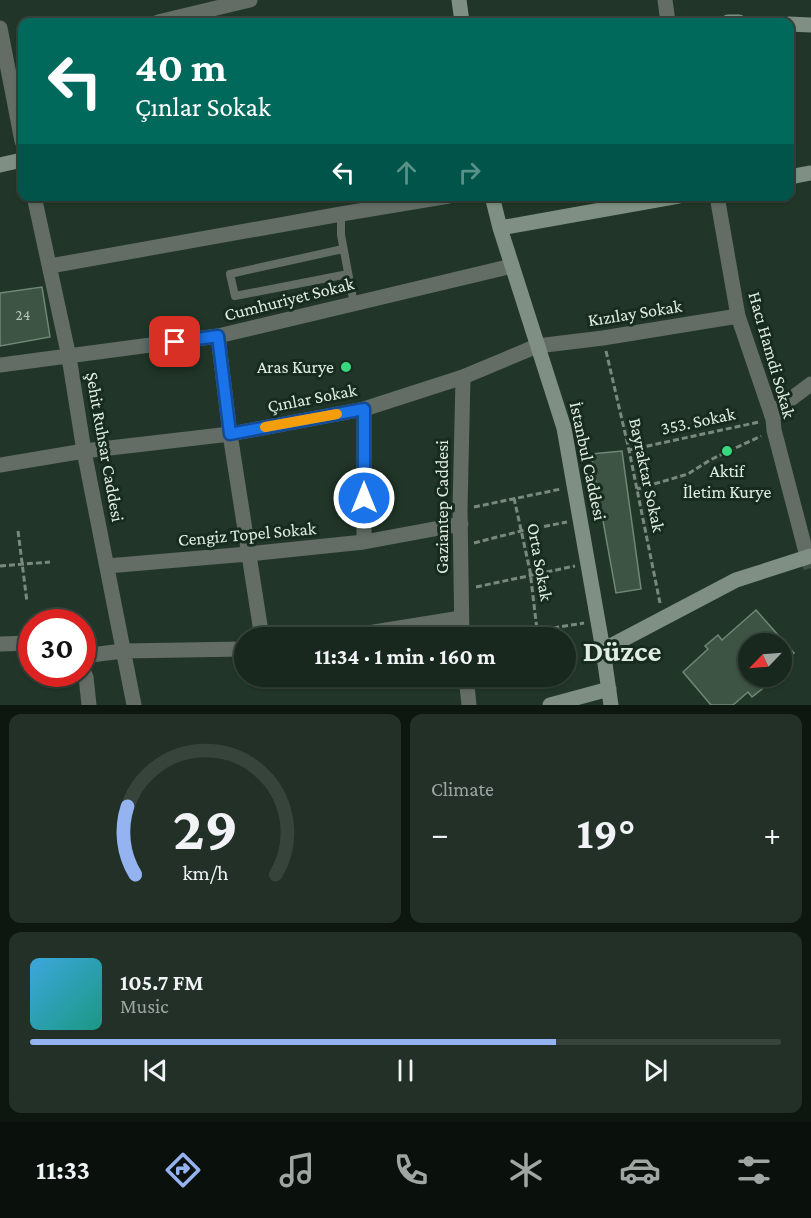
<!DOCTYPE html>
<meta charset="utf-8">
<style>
:root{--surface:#19281e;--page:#223027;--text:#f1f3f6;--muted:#9fa6a4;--line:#37443c;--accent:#95b2f1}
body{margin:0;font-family:"Crimson Pro",serif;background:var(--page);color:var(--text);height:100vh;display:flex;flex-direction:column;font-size:22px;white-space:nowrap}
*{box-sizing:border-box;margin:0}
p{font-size:20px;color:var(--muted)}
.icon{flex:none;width:33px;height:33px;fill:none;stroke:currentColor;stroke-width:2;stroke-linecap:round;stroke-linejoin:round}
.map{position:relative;height:705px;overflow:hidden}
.side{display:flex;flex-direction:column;gap:9px;padding:9px;background:#0e1610;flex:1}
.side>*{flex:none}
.hud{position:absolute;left:18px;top:18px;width:776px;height:183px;border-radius:12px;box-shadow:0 2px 4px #0004,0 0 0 2px var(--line);background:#00695c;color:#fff;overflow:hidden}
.needle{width:39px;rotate:245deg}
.fabs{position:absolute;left:738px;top:633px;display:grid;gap:12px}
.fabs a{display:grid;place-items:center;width:54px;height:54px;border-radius:50%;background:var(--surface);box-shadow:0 2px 4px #0004,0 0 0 2px var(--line);font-size:30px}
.speed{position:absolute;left:18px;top:609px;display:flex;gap:12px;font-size:30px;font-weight:700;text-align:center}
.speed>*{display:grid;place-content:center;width:78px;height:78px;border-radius:50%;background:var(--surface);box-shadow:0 2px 4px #0004,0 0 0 2px var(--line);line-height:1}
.speed .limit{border:9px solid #d22;background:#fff;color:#111}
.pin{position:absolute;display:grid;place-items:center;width:51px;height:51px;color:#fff;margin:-26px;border-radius:12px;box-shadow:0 3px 9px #0006}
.me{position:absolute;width:66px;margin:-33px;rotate:0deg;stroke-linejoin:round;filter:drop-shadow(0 0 4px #0008)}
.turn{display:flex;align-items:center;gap:21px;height:126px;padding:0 18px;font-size:27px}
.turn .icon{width:78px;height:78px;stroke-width:2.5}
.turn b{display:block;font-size:42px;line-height:51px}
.lanes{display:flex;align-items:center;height:57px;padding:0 18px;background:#0003;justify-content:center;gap:30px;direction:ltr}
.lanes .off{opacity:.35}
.big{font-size:45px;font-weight:700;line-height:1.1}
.side .widget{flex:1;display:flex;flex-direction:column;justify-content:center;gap:9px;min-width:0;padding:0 21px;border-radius:12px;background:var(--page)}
.side .dial{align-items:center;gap:0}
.dial svg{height:156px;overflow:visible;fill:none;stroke:var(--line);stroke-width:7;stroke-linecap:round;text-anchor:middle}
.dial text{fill:var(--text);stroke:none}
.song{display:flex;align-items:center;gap:18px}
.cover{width:72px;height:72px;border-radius:9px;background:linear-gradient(135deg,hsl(200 70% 55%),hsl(170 70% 35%))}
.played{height:6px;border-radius:3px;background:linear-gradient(90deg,var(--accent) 70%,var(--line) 70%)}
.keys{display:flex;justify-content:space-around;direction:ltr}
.heat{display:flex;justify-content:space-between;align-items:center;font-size:33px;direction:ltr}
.side .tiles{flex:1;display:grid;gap:9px;grid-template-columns:1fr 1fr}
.widget:last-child{grid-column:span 2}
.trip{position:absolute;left:234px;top:627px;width:342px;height:60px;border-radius:30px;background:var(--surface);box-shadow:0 2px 4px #0004,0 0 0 2px var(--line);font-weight:700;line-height:60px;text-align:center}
.menu{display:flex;height:96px;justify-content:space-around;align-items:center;background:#0a100c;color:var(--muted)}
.menu .icon{width:42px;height:42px}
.menu .current{color:var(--accent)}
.menu b{font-size:27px;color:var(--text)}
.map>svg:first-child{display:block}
.building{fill:#3d5343;stroke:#6f8776;stroke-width:1.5}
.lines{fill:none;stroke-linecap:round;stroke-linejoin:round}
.street-tunnel{stroke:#3e5144;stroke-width:15;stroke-dasharray:15 8;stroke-linecap:butt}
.path{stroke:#79897e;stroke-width:3;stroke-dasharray:6 3;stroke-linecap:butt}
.lane{stroke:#636d65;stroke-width:8}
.street{stroke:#636d65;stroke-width:15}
.secondary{stroke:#7f8f83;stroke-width:15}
.route-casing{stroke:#114b97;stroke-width:15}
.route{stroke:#1a73e8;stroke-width:10}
.slow{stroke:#f59e0b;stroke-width:10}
.poi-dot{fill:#39d87f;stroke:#172c1e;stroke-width:2}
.labels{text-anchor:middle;stroke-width:6;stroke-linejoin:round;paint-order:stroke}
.number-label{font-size:15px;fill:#b8c6bc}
.street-label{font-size:18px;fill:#e1ede4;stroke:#172c1e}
.poi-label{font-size:18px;fill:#e1ede4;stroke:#172c1e;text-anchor:end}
.town-label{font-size:30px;font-weight:bold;fill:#e1ede4;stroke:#172c1e}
</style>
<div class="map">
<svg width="811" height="705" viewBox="0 0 811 705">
<rect width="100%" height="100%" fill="#213628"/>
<path class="building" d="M42,287l8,50 -50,9v-53z
M622,451l19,138 -25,4 -25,-139z
M756,610l38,43 -12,11v-20h-34v32h19l-5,5 4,5 -14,11 -4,-5 -15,13h-22l-28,-33 25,-23 -3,-3 13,-11 4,5z"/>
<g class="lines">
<path class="street-tunnel" d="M807,556l4,12"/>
<path class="path" d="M606,351l23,99 31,153
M629,450l130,-28
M637,489l51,-15 22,-14 51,-24
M514,498l16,73 7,59
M474,507l87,-18
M18,531l9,71
M474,543l47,-12 46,-9
M0,566l50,-4
M476,587l99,-21
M491,638l93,-15"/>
<path class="lane" d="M341,214v21l13,69
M343,249l-113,25 5,22 113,-22"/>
<path class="street" d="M665,0l3,22
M158,22l92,-22
M0,28l22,113
M34,196l35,161 15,94 50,254
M717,196l21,120 35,103 1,11 33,126
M50,266l291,-52 108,-18
M218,336l12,98 32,204
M0,365l218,-29 294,-70
M773,419l3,-9 35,-26
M0,465l84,-14 146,-17 134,-25 99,-32 74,-31 66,-8 135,-22
M364,542v-133
M107,566l141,-12 116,-12 97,-18
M337,638l124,-20
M462,638l-2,-128 3,-133
M0,644l32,-1
M82,656l41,-5 121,-2
M82,668l4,9 3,28
M466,676l3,29"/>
<path class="secondary" d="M459,0l3,22
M728,22h11
M789,24l22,1
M0,165l22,-5
M789,177l22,-4
M492,196l8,32 64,200 39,222 8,55
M500,228l179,-32
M603,650l133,-70 75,-24
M550,705l59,-16"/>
</g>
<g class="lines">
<g class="route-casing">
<path id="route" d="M175,342l43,-6 12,98 134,-25v89"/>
</g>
<use href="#route" class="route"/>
<path class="slow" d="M265,427l72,-13"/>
</g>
<g class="poi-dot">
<circle cx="346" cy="367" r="6"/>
<circle cx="727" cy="451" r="6"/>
</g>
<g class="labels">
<g class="number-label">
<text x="23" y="320">24</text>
</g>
<g class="street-label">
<text transform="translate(289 299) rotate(-14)" y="6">Cumhuriyet Sokak</text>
<text transform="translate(635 313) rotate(-9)" y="6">Kızılay Sokak</text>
<text transform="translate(772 355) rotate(74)" y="6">Hacı Hamdi Sokak</text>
<text transform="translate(312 398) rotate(-11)" y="6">Çınlar Sokak</text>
<text transform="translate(698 421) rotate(-12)" y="6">353. Sokak</text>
<text transform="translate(105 447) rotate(80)" y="6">Şehit Ruhsar Caddesi</text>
<text transform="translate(588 461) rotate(78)" y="6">İstanbul Caddesi</text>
<text transform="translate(647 475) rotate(78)" y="6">Bayraktar Sokak</text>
<text transform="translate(442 507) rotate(-90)" y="6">Gaziantep Caddesi</text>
<text transform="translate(247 534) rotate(-5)" y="6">Cengiz Topel Sokak</text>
<text transform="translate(540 562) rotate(80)" y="6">Orta Sokak</text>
</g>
<g class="poi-label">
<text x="334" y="373">Aras Kurye</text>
<text x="727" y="477" text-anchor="middle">Aktif<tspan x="727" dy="21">İletim Kurye</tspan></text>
</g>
<g class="town-label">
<text x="622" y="661">Düzce</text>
</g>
</g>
</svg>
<div class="fabs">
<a><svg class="needle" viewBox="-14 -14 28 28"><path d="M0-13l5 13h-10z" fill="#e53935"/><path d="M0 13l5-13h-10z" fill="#9fa6a4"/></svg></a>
</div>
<div class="speed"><div class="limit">30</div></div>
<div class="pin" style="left:175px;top:342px;background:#d93025"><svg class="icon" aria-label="arrive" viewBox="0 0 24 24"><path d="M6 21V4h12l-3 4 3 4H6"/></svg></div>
<svg class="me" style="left:364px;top:498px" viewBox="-20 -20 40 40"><circle r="17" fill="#1a73e8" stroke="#fff" stroke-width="3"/><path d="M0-11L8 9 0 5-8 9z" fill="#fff"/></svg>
<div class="trip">11:34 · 1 min · 160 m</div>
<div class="hud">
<div class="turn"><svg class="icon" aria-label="left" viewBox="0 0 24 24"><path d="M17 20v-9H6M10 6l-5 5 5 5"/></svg><div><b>40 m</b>Çınlar Sokak</div></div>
<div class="lanes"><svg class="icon" aria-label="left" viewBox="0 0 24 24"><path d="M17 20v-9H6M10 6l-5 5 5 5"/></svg><svg class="icon off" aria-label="ahead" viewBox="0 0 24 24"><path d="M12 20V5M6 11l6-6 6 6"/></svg><svg class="icon off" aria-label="right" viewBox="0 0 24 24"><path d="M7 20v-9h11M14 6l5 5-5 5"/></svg></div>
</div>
</div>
<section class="side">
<div class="tiles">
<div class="widget dial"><svg viewBox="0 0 100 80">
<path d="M14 69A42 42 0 1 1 86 69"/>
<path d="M14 69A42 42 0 0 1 10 34" stroke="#95b2f1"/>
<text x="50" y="56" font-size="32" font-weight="700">29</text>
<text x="50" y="72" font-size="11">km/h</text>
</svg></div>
<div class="widget"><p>Climate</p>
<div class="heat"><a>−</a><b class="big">19°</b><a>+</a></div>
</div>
<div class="widget">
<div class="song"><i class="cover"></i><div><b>105.7 FM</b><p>Music</p></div></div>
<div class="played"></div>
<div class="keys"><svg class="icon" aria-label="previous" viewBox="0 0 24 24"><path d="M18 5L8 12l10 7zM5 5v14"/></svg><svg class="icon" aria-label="pause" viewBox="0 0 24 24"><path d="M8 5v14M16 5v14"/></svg><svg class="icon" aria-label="next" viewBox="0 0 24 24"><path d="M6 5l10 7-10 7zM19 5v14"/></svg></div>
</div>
</div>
</section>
<nav class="menu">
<b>11:33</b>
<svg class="icon current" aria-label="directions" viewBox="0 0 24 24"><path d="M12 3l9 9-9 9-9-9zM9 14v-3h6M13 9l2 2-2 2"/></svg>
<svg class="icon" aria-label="music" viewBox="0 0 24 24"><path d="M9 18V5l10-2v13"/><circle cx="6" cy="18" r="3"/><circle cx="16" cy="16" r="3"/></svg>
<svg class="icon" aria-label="phone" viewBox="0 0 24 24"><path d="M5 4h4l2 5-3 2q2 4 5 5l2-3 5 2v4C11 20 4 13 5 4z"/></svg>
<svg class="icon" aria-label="climate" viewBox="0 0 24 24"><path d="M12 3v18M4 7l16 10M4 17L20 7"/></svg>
<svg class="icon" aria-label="car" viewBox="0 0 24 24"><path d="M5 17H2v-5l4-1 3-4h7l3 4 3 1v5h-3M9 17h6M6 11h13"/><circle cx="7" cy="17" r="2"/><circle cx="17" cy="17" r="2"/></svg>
<svg class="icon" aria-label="filters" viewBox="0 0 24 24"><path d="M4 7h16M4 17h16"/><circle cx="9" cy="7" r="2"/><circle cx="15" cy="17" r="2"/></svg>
</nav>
